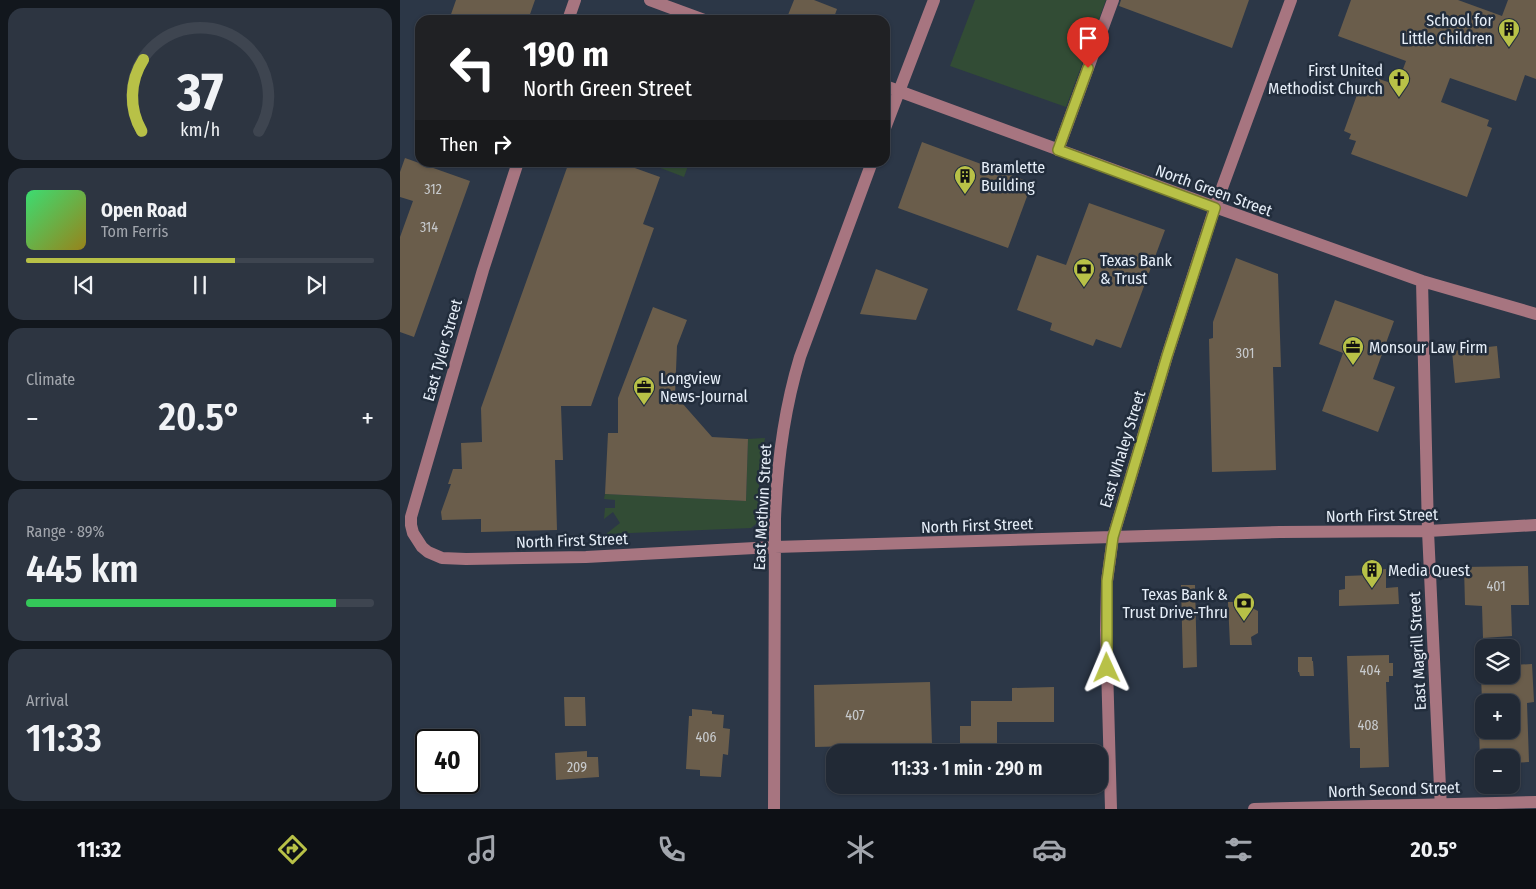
<!DOCTYPE html>
<meta charset="utf-8">
<style>
:root{--surface:#212935;--page:#2d3541;--text:#f1f3f6;--muted:#a2a6ad;--line:#3e4550;--accent:#b8c147}
body{margin:0;font-family:"Fira Sans Condensed",sans-serif;background:var(--page);color:var(--text);height:100vh;display:flex;flex-direction:column;font-size:19px;white-space:nowrap}
*{box-sizing:border-box;margin:0}
p{font-size:16px;color:var(--muted)}
.icon{flex:none;width:28px;height:28px;fill:none;stroke:currentColor;stroke-width:2;stroke-linecap:round;stroke-linejoin:round}
.map{position:relative;flex:1;overflow:hidden}
.drawer{display:flex;flex-direction:column;gap:8px;padding:8px;background:#12171d;width:400px}
.drawer>*{flex:none}
.top-card{position:absolute;left:15px;top:15px;width:475px;height:152px;border-radius:15px;box-shadow:0 1px 4px #0004,0 0 0 1px var(--line);background:#202124;color:#fff;overflow:hidden}
.controls{position:absolute;left:1075px;top:639px;display:grid;gap:10px}
.controls a{display:grid;place-items:center;width:45px;height:45px;border-radius:10px;background:var(--surface);box-shadow:0 1px 4px #0004,0 0 0 1px var(--line);font-size:25px}
.speed{position:absolute;left:15px;top:729px;display:flex;gap:10px;font-size:25px;font-weight:700;text-align:center}
.speed>*{display:grid;place-content:center;width:65px;height:65px;border-radius:50%;background:var(--surface);box-shadow:0 1px 4px #0004,0 0 0 1px var(--line);line-height:1}
.speed .limit{border:2px solid #111;border-radius:8px;background:#fff;color:#111}
.pin{position:absolute;display:grid;place-items:center;width:42px;height:42px;color:#fff;margin:-51px -21px;border-radius:50% 50% 50% 0;rotate:-45deg;box-shadow:0 0 5px #0007}
.pin .icon{rotate:45deg}
.me{position:absolute;width:55px;margin:-28px;rotate:359deg;stroke-linejoin:round;filter:drop-shadow(0 0 4px #0008)}
.turn{display:flex;align-items:center;gap:18px;height:105px;padding:0 25px;font-size:22px}
.turn .icon{width:65px;height:65px;stroke-width:2.5}
.turn b{display:block;font-size:35px;line-height:42px}
.then{display:flex;align-items:center;height:48px;padding:0 25px;background:#0003;gap:10px;font-size:19px}
.big{font-size:38px;font-weight:600;line-height:1.1}
.drawer .card{flex:1;display:flex;flex-direction:column;justify-content:center;gap:8px;min-width:0;padding:0 18px;border-radius:15px;background:var(--page)}
.drawer .dial{align-items:center;gap:0}
.dial svg{height:130px;overflow:visible;fill:none;stroke:var(--line);stroke-width:7;stroke-linecap:round;text-anchor:middle}
.dial text{fill:var(--text);stroke:none}
.song{display:flex;align-items:center;gap:15px}
.cover{width:60px;height:60px;border-radius:8px;background:linear-gradient(135deg,hsl(140 70% 55%),hsl(50 70% 35%))}
.played{height:5px;border-radius:2px;background:linear-gradient(90deg,var(--accent) 60%,var(--line) 60%)}
.keys{display:flex;justify-content:space-around;direction:ltr}
.heat{display:flex;justify-content:space-between;align-items:center;font-size:28px;direction:ltr}
.charge{height:8px;border-radius:4px;background:linear-gradient(90deg,#34c759 89%,var(--line) 0)}
.trip{position:absolute;left:426px;top:744px;width:282px;height:50px;border-radius:15px;background:var(--surface);box-shadow:0 1px 4px #0004,0 0 0 1px var(--line);font-weight:600;line-height:50px;text-align:center}
.tab-bar{display:flex;height:80px;justify-content:space-around;align-items:center;background:#0d1015;color:var(--muted)}
.tab-bar .icon{width:35px;height:35px}
.tab-bar .selected{color:var(--accent)}
.tab-bar b{font-size:22px;color:var(--text)}
main{display:flex;flex:1;min-height:0}
.map>svg:first-child{display:block}
.green{fill:#324c35}
.building{fill:#6a5d4b}
.lines{fill:none;stroke-linecap:round;stroke-linejoin:round}
.minor{stroke:#a77580;stroke-width:12}
.route-casing{stroke:#787d2e;stroke-width:12}
.route{stroke:#b8c147;stroke-width:9}
.labels{text-anchor:middle;stroke-width:5;stroke-linejoin:round;paint-order:stroke}
.number-label{font-size:14px;fill:#c7cacd}
.poi-label{font-size:16px;fill:#e6eef8;stroke:#222d3c;text-anchor:start}
.street-label{font-size:16px;fill:#e6eef8;stroke:#222d3c}
</style>
<main>
<section class="drawer">
<div class="card dial"><svg viewBox="0 0 100 80">
<path d="M14 69A42 42 0 1 1 86 69"/>
<path d="M14 69A42 42 0 0 1 15 25" stroke="#b8c147"/>
<text x="50" y="56" font-size="32" font-weight="700">37</text>
<text x="50" y="72" font-size="11">km/h</text>
</svg></div>
<div class="card">
<div class="song"><i class="cover"></i><div><b>Open Road</b><p>Tom Ferris</p></div></div>
<div class="played"></div>
<div class="keys"><svg class="icon" aria-label="previous" viewBox="0 0 24 24"><path d="M18 5L8 12l10 7zM5 5v14"/></svg><svg class="icon" aria-label="pause" viewBox="0 0 24 24"><path d="M8 5v14M16 5v14"/></svg><svg class="icon" aria-label="next" viewBox="0 0 24 24"><path d="M6 5l10 7-10 7zM19 5v14"/></svg></div>
</div>
<div class="card"><p>Climate</p>
<div class="heat"><a>−</a><b class="big">20.5°</b><a>+</a></div>
</div>
<div class="card"><p>Range · 89%</p><b class="big">445 km</b><div class="charge"></div></div>
<div class="card"><p>Arrival</p><b class="big">11:33</b></div>
</section>
<div class="map">
<svg width="1136" height="809" viewBox="0 0 1136 809">
<rect width="100%" height="100%" fill="#2c3747"/>
<path class="green" d="M575,0h131l-40,107 -116,-41z
M245,162h44v1l-5,14z
M365,438l-6,33v44l-3,9 -5,4 -145,6 14,-11 -7,-11 -9,7 1,-11h10v-8l-11,-1 1,-5 141,7 2,-62z"/>
<path class="building" d="M56,0h79l-7,20h-79z
M394,0h20l23,9 -4,11h-47z
M721,0h128l-17,48 -113,-42z
M951,0h107l44,16 6,-16h28v79l-11,-4 -9,26 -66,-23 -9,24 48,18 -2,6 5,2 -25,69 -116,-43 5,-13 -7,-2 2,-5 -7,-3 14,-39 5,2 2,-6 7,2 4,-12 21,7 9,-24 -68,-25z
M522,142l110,41 -24,65 -110,-40z
M5,158l65,23 -56,156 -14,-5v-95l13,-36 -13,-4v-25z
M169,162h49l42,15 -17,47 11,4 -63,178h-30l2,54h-8l2,70 -76,2v-13l-39,1 -1,-8 10,-28h-3l5,-15h9l-1,-26 21,-1 -1,-34z
M689,203l76,27 -44,118 -25,-9 -3,7 -43,-16 2,-7 -35,-13 20,-55 29,10z
M836,258l42,16 3,93h-8l3,103 -64,2 -3,-133 4,-1v-16z
M476,269l52,20 -12,31 -56,-6z
M935,300l59,21 -21,58 22,8 -17,45 -56,-21 21,-58 -24,-9z
M253,307l34,13 -10,26 -2,49 37,42 36,2 -2,62 -141,-7 3,-61h10v-35z
M1097,346l3,32 -45,5 -3,-32z
M1128,566l1,39h-18l1,31 -29,2 -1,-32 -17,-1 -1,-38z
M986,569v19l12,-1 1,17 -60,2v-16l6,-1v-13l26,-1v-5z
M781,585h14l2,82 -14,1z
M828,602h22v5l8,4v22l-7,4 1,8h-22z
M989,655v8h4v13h-4v6h-3l3,85 -29,1v-20h-10l-3,-92z
M898,657h14v4h1l1,15h-14l-1,-4h-1z
M1132,664l2,38 -7,1 2,59 -18,1v-5h-31l-1,-28h32v-28h-29l-1,-27h30v-10z
M530,682l2,62 -117,3 -1,-62z
M654,687v35h-57v30h-22v-8l-15,1v-19h11v-25h41v-13z
M164,697h21l1,29h-21z
M292,709l20,2v3l12,1 -1,13 7,1 -2,26 -5,-1 -2,23 -21,-1v-6l-14,-1 3,-53h3z
M187,751v6h11l1,20 -43,3 -1,-27z"/>
<g class="lines">
<path class="minor" d="M250,0l54,20
M168,20l7,-20
M485,86l330,121 207,74 114,33
M485,128l49,-128
M658,150l55,-150
M118,162l-35,108 -72,247v8l2,8 9,14 6,5 14,6 24,1 120,-2 189,-10 338,-10 167,-5 148,-1 108,-6
M1022,281l6,250 13,278
M374,809l1,-290c2,-56 9,-109 25,-162l72,-195
M711,809l-5,-179 1,-49 6,-44 54,-181 48,-149 76,-207
M854,809l282,-7"/>
</g>
<g class="lines">
<g class="route-casing">
<path id="route" d="M688,68l-30,82 157,58 -48,148 -54,181 -6,44v87"/>
</g>
<use href="#route" class="route"/>
</g>
<defs>
<g id="building-pin" transform="scale(1.125)"><path d="M0 17L-7.5 6A9.5 9.5 0 1 1 7.5 6Z" fill="#b8c147" stroke="#222d3c"/><path d="M-4-6H4V6H1V3H-1V6H-4ZM-2.5-4.3h1.7v1.8h-1.7ZM.8-4.3h1.7v1.8H.8ZM-2.5-1h1.7V.8h-1.7ZM.8-1h1.7V.8H.8Z" fill="#111"/></g>
<g id="church-pin" transform="scale(1.125)"><path d="M0 17L-7.5 6A9.5 9.5 0 1 1 7.5 6Z" fill="#b8c147" stroke="#222d3c"/><path d="M-1.2-6h2.4v3.5h3.3v2.4h-3.3V6h-2.4V-.1h-3.3v-2.4h3.3Z" fill="#111"/></g>
<g id="bank-pin" transform="scale(1.125)"><path d="M0 17L-7.5 6A9.5 9.5 0 1 1 7.5 6Z" fill="#b8c147" stroke="#222d3c"/><path d="M-6-4H6V4H-6ZM0-2.3a2.3 2.3 0 1 0 0 4.6a2.3 2.3 0 1 0 0-4.6Z" fill="#111"/></g>
<g id="office-pin" transform="scale(1.125)"><path d="M0 17L-7.5 6A9.5 9.5 0 1 1 7.5 6Z" fill="#b8c147" stroke="#222d3c"/><path d="M-6-3h4V-5.5h4V-3h4V5H-6ZM-1-4.5V-3h2v-1.5ZM-6 0V1H6V0Z" fill="#111"/></g>
</defs>
<g fill-rule="evenodd">
<use href="#building-pin" x="1109" y="29"/>
<use href="#church-pin" x="999" y="79"/>
<use href="#building-pin" x="565" y="176"/>
<use href="#bank-pin" x="684" y="269"/>
<use href="#office-pin" x="953" y="347"/>
<use href="#office-pin" x="244" y="387"/>
<use href="#building-pin" x="972" y="570"/>
<use href="#bank-pin" x="844" y="603"/>
</g>
<g class="labels">
<g class="number-label">
<text x="33" y="194">312</text>
<text x="29" y="232">314</text>
<text x="845" y="358">301</text>
<text x="1096" y="591">401</text>
<text x="970" y="675">404</text>
<text x="455" y="720">407</text>
<text x="968" y="730">408</text>
<text x="306" y="742">406</text>
<text x="177" y="772">209</text>
</g>
<g class="poi-label">
<text x="1093" y="26" text-anchor="end">School for<tspan x="1093" dy="18">Little Children</tspan></text>
<text x="983" y="76" text-anchor="end">First United<tspan x="983" dy="18">Methodist Church</tspan></text>
<text x="581" y="173">Bramlette<tspan x="581" dy="18">Building</tspan></text>
<text x="700" y="266">Texas Bank<tspan x="700" dy="18">&amp; Trust</tspan></text>
<text x="969" y="353">Monsour Law Firm</text>
<text x="260" y="384">Longview<tspan x="260" dy="18">News-Journal</tspan></text>
<text x="988" y="576">Media Quest</text>
<text x="828" y="600" text-anchor="end">Texas Bank &amp;<tspan x="828" dy="18">Trust Drive-Thru</tspan></text>
</g>
<g class="street-label">
<text transform="translate(814 190) rotate(20)" y="6">North Green Street</text>
<text transform="translate(42 350) rotate(-74)" y="6">East Tyler Street</text>
<text transform="translate(722 449) rotate(-73)" y="6">East Whaley Street</text>
<text transform="translate(362 507) rotate(-87)" y="6">East Methvin Street</text>
<text transform="translate(982 515) rotate(-1)" y="6">North First Street</text>
<text transform="translate(577 525) rotate(-2)" y="6">North First Street</text>
<text transform="translate(172 540) rotate(-2)" y="6">North First Street</text>
<text transform="translate(1017 651) rotate(-93)" y="6">East Magrill Street</text>
<text transform="translate(994 789) rotate(-2)" y="6">North Second Street</text>
</g>
</g>
</svg>
<div class="controls">
<a><svg class="icon" aria-label="layers" viewBox="0 0 24 24"><path d="M12 4l9 5-9 5-9-5zM3 14l9 5 9-5"/></svg></a>
<a>+</a>
<a>−</a>
</div>
<div class="speed"><div class="limit">40</div></div>
<div class="pin" style="left:688px;top:68px;background:#d93025"><svg class="icon" aria-label="arrive" viewBox="0 0 24 24"><path d="M6 21V4h12l-3 4 3 4H6"/></svg></div>
<svg class="me" style="left:707px;top:668px" viewBox="-20 -20 40 40"><path d="M0-17L14 15 0 8-14 15z" fill="#b8c147" stroke="#fff" stroke-width="4"/></svg>
<div class="trip">11:33 · 1 min · 290 m</div>
<div class="top-card">
<div class="turn"><svg class="icon" aria-label="left" viewBox="0 0 24 24"><path d="M17 20v-9H6M10 6l-5 5 5 5"/></svg><div><b>190 m</b>North Green Street</div></div>
<div class="then">Then<svg class="icon" aria-label="right" viewBox="0 0 24 24"><path d="M7 20v-9h11M14 6l5 5-5 5"/></svg></div>
</div>
</div>
</main>
<nav class="tab-bar">
<b>11:32</b>
<svg class="icon selected" aria-label="directions" viewBox="0 0 24 24"><path d="M12 3l9 9-9 9-9-9zM9 14v-3h6M13 9l2 2-2 2"/></svg>
<svg class="icon" aria-label="music" viewBox="0 0 24 24"><path d="M9 18V5l10-2v13"/><circle cx="6" cy="18" r="3"/><circle cx="16" cy="16" r="3"/></svg>
<svg class="icon" aria-label="phone" viewBox="0 0 24 24"><path d="M5 4h4l2 5-3 2q2 4 5 5l2-3 5 2v4C11 20 4 13 5 4z"/></svg>
<svg class="icon" aria-label="climate" viewBox="0 0 24 24"><path d="M12 3v18M4 7l16 10M4 17L20 7"/></svg>
<svg class="icon" aria-label="car" viewBox="0 0 24 24"><path d="M5 17H2v-5l4-1 3-4h7l3 4 3 1v5h-3M9 17h6M6 11h13"/><circle cx="7" cy="17" r="2"/><circle cx="17" cy="17" r="2"/></svg>
<svg class="icon" aria-label="filters" viewBox="0 0 24 24"><path d="M4 7h16M4 17h16"/><circle cx="9" cy="7" r="2"/><circle cx="15" cy="17" r="2"/></svg>
<b>20.5°</b>
</nav>
